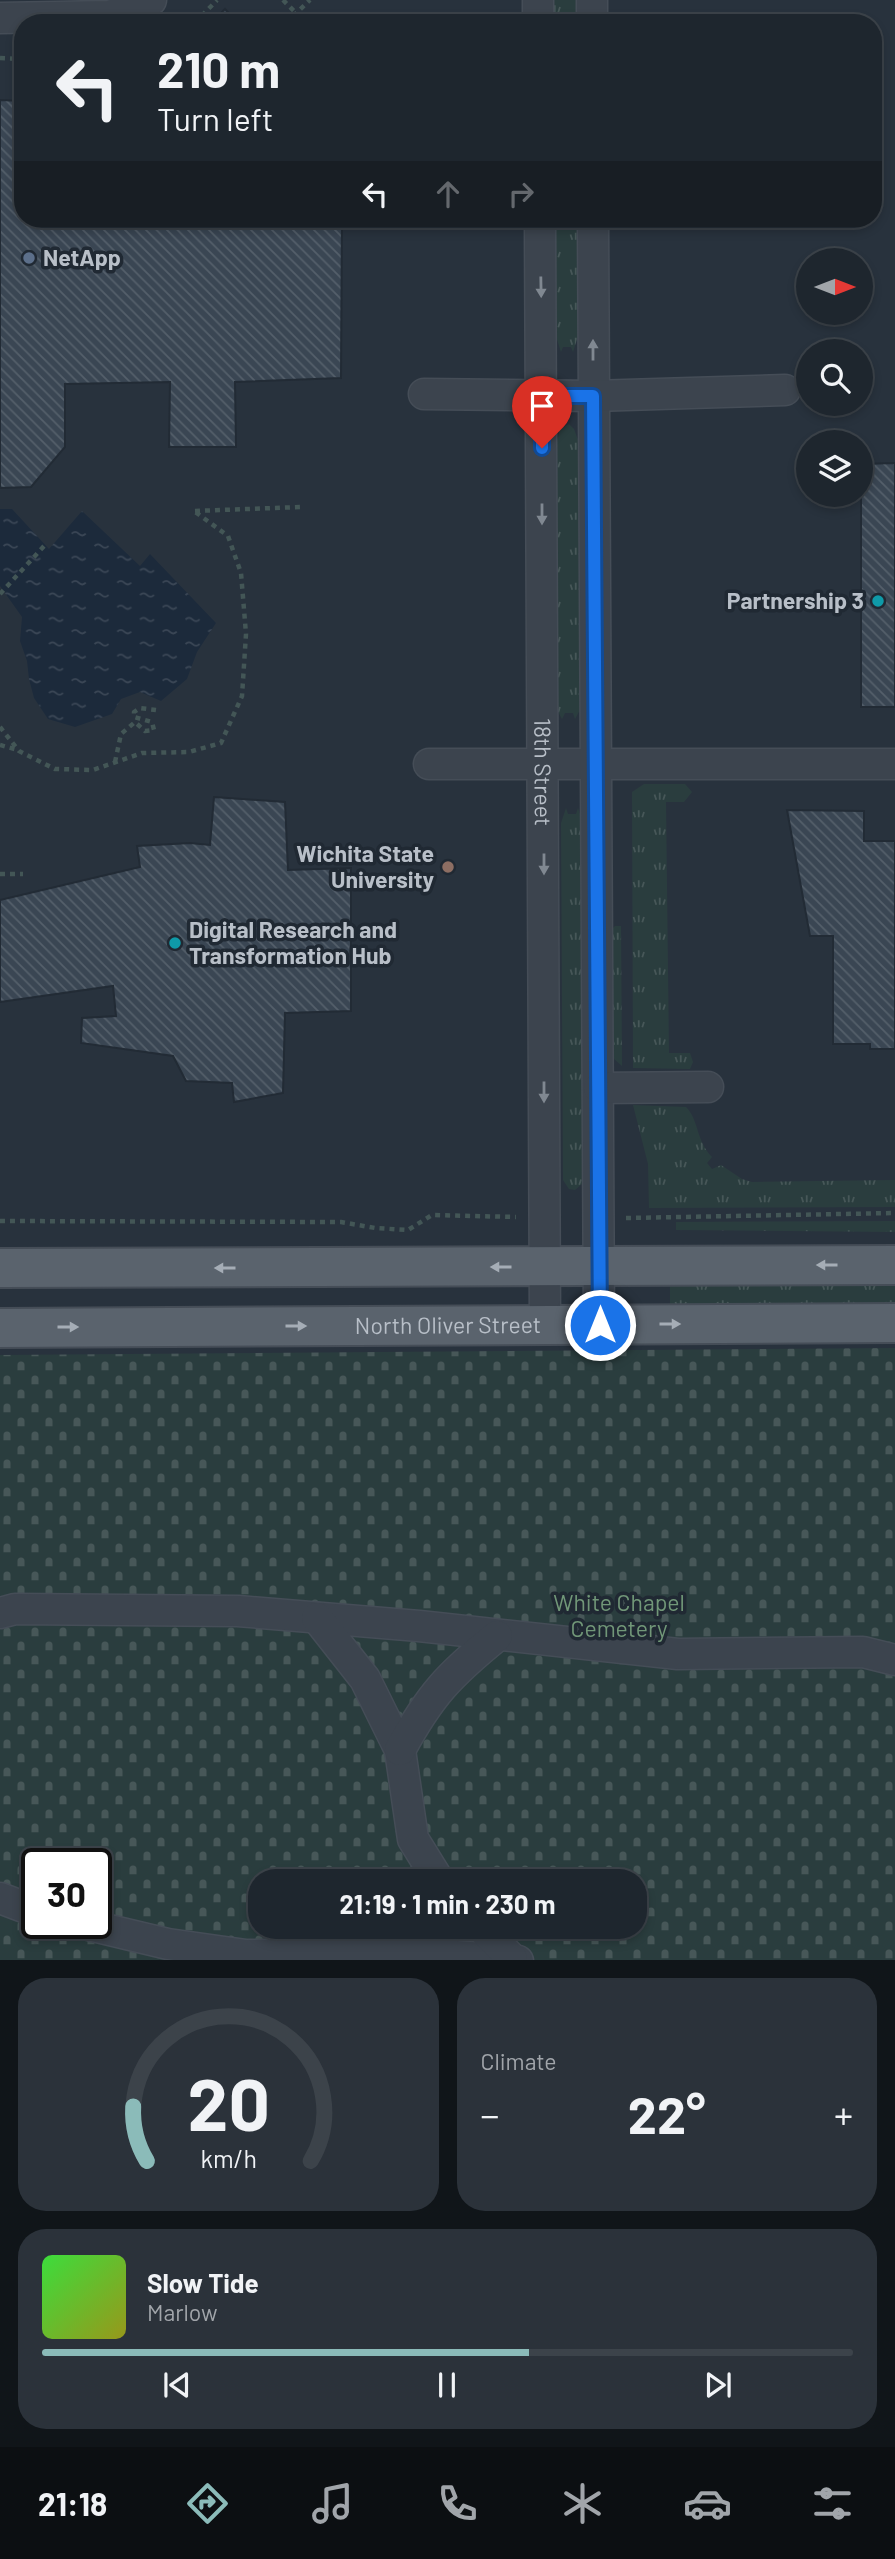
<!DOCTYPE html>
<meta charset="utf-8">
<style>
:root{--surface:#1e262e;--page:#2b323a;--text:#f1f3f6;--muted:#a1a5aa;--line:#3c434a;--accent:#8bbbb9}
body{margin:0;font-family:Barlow,sans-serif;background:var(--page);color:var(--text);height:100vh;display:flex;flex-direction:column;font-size:26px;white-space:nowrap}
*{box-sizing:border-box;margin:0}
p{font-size:23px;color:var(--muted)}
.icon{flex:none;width:38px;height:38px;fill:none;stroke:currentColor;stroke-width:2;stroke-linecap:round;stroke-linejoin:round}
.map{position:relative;height:1960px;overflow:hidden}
.side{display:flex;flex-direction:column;gap:18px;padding:18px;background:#101519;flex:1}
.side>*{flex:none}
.guide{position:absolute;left:14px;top:14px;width:868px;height:214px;border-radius:28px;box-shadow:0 4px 10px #0003,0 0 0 2px var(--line);background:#1e262e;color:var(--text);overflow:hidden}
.needle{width:46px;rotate:90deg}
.fabs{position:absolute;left:796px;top:248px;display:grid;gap:14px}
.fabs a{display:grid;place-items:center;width:77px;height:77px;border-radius:50%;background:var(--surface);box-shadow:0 4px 10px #0003,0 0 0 2px var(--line);font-size:35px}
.speed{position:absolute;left:21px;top:1848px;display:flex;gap:14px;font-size:35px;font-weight:700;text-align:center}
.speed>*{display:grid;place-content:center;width:91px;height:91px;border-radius:50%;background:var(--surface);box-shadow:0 4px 10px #0003,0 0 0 2px var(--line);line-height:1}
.speed .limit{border:4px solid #111;border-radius:10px;background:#fff;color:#111}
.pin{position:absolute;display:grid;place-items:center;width:60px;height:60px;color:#fff;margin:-72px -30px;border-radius:50% 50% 50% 0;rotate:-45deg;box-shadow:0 0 7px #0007}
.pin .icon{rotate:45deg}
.me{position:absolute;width:77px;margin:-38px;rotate:0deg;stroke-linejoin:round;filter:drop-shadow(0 0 5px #0008)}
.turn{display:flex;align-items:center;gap:24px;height:147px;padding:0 28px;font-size:32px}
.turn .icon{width:91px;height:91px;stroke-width:2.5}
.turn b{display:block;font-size:49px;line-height:60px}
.lanes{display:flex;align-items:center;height:66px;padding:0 28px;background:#0003;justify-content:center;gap:35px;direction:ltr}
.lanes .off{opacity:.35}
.big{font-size:52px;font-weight:700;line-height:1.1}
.side .widget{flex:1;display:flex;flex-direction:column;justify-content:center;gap:10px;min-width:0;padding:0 24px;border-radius:28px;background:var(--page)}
.side .dial{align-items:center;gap:0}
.dial svg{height:182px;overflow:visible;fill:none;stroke:var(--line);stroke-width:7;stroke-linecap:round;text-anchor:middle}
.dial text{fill:var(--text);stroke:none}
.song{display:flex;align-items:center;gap:21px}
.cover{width:84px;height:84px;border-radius:10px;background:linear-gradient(135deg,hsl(120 70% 55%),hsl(60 70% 35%))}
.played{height:7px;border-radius:4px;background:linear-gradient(90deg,var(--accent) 60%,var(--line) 60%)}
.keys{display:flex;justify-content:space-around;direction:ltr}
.heat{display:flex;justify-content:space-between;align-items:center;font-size:38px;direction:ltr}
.side .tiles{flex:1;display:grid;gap:18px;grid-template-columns:1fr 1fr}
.widget:last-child{grid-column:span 2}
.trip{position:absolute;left:248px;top:1869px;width:399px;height:70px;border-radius:28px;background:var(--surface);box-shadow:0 4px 10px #0003,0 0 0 2px var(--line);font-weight:700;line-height:70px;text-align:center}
.dock{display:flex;height:112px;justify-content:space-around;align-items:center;background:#0c0f12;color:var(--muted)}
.dock .icon{width:49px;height:49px}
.dock .current{color:var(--accent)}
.dock b{font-size:32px;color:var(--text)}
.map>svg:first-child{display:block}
.grass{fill:url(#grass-tufts)}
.cemetery{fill:url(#cemetery-stones);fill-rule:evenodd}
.water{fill:url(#water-ripples)}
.building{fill:url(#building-back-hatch);stroke:#222b35;stroke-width:2}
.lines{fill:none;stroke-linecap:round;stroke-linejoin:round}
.minor-casing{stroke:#454d57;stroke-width:33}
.major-casing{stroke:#454d57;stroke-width:42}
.path{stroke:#435656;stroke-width:4.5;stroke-dasharray:5 5;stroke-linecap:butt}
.minor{stroke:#3c444e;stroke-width:30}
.major{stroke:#5a636d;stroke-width:38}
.oneway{fill:#808891}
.oneway2{fill:#a5adb6}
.route-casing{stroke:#114b97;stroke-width:18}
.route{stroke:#1a73e8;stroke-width:12}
.service-dot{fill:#5c6f8a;stroke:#202933;stroke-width:2.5}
.culture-dot{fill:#0f9aa8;stroke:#202933;stroke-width:2.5}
.education-dot{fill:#8d6e63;stroke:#202933;stroke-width:2.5}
.labels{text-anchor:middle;stroke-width:7;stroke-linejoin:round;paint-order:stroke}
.poi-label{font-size:23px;font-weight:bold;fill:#b8bfc8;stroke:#202933;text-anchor:start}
.street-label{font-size:23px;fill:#b8bfc8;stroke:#202933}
.park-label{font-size:23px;fill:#719778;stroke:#202933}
</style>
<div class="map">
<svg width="895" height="1961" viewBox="0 0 895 1961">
<defs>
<pattern id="grass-tufts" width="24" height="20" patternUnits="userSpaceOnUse" patternTransform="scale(1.75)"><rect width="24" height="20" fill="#2a3d3e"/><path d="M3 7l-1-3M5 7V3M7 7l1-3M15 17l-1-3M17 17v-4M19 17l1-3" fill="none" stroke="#475758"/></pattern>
<pattern id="cemetery-stones" width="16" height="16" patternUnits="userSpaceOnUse" patternTransform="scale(1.75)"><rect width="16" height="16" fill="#2a3d3e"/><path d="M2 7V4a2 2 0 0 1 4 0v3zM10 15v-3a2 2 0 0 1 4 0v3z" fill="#475758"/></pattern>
<pattern id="water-ripples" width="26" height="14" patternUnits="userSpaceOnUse" patternTransform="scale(1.75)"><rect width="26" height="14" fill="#1c2a3b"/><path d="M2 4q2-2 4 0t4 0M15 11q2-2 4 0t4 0" fill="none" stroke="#3b4756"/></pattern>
<pattern id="building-back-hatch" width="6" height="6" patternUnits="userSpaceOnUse" patternTransform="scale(1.75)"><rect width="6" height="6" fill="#3a4653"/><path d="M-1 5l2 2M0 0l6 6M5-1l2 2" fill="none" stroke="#545f6a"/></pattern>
</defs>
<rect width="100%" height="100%" fill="#28323d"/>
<path class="grass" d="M552,0h27v23h-27z
M553,219h27l-1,114 -6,19 -2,-5h-8l-2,5 -7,-22z
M569,424l5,5 7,19 1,258 -7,13 -2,-6h-8l-3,6 -6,-11 -2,-254 6,-25z
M644,784h41l7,8 -8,10h-18l3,251h21l3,9 -3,7 -57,-1 -1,-276z
M566,808l2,6h8l2,-6 4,12 1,363 -8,7 -6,-1 -6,-9 -2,-357z
M615,926h6l1,140 -9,-8 -1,-129z
M633,1105l53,2c13,13 10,34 26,50l-5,6 5,6 9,-4 21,14 10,3 143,-2v27l-246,1 -1,-44z
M895,1221v11l-219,-2v-8z
M895,1284v19l-225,1v-19z"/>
<path class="cemetery" d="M895,1348v612h-895v-605zM37,1864h59v59h-59zM261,1881h374v46h-374z"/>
<path class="water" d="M0,509h12l37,40 33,-38 58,55 10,-12 66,69 -19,29 -10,27 -26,22 -21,-9 -19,7 -9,15 -37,13 -27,-8 -14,-21 -5,-19 -2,-18 -7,-20 2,-24 -22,-31z"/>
<path class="building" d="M225,9l13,14h-27z
M0,100l23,1v118h319l-1,159 -106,4 1,65h-67l1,-65 -105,2v63l-34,40 -31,1z
M895,463v244h-34v-243z
M214,797l71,5 3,68 63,-2v143l-66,2 -2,80 -49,9 -2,-19 -46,-2 -13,-25 -92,-13 1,-25 34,-2 -3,-30 -113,16v-102l140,-33 -3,-21 53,-3 20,2z
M787,810l77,1v30h31v208h-25v-5h-37v-108h-23z"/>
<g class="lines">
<g class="minor-casing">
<g id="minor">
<path d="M538,0v23"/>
<path d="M592,0v23"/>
<path d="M0,18l110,-2 41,-16"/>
<path id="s1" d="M540,219l5,1106"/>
<path d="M593,219l6,1106"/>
<path d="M424,394l169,2 192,-6"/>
<path d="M429,764h466"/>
<path d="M599,1088l109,-1"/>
<path d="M0,1613l15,-4 223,2 181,15 259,28 185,-2 32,8"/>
<path d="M317,1618l48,61 35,71 13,89 26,42"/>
<path d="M400,1750c30,-55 49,-75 97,-114"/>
<path d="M0,1898l37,14"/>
<path d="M80,1923l88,21 78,11 173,-2 99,8"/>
<path d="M481,1927l31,32"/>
</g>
</g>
<g class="major-casing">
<g id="major">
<path d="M0,1268l895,-3"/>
<path id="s2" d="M0,1328l895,-5"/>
</g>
</g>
<path class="path" d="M283,0l13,13
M195,23l22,-23
M286,23l24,-23
M0,58l23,1
M195,511l105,-4
M0,594l45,-49
M0,727l19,24 36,18 38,1 49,-17 47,-1 32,-9 21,-47 4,-62 -5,-61 -13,-37 -34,-25
M0,745l18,5
M115,762l6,-28 14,-12 10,9 9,-1 -2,-8 -18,-5v-5l6,-4 16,2
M0,874h23
M626,1218l269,-5
M0,1221l341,1 34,6 33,2 24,-15 84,2"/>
<use href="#minor" class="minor"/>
<use href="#major" class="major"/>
</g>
<defs><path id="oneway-solid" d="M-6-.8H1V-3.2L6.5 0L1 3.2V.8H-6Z" transform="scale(1.75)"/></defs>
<g class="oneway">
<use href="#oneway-solid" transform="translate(541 287) rotate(89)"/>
<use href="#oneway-solid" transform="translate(593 350) rotate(-90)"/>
<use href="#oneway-solid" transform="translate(542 514) rotate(90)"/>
<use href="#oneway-solid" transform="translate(544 864) rotate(90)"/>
<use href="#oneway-solid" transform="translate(544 1092) rotate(90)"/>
</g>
<g class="oneway2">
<use href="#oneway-solid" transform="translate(827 1265) rotate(180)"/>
<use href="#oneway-solid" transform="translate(501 1267) rotate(180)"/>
<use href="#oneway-solid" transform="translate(225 1268) rotate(180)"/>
<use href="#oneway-solid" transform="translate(670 1324)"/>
<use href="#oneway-solid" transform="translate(296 1326)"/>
<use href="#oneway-solid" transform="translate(68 1327)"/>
</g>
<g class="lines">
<g class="route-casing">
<path id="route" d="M542,448v-52h51l7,929"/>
</g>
<use href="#route" class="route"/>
</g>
<circle class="service-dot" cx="29" cy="258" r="7"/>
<g class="culture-dot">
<circle cx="878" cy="601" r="7"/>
<circle cx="175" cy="943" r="7"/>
</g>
<circle class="education-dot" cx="448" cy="867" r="7"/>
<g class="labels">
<g class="poi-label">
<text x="43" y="266">NetApp</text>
<text x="864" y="609" text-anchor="end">Partnership 3</text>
<text x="434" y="862" text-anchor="end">Wichita State<tspan x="434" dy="26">University</tspan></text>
<text x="189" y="938">Digital Research and<tspan x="189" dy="26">Transformation Hub</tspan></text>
</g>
<g class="street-label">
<text dy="8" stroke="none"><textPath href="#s1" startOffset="553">18th Street</textPath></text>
<text dy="8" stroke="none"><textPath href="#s2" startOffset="448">North Oliver Street</textPath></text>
</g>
<g class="park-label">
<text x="619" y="1611">White Chapel<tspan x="619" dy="26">Cemetery</tspan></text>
</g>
</g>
</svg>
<div class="fabs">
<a><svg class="needle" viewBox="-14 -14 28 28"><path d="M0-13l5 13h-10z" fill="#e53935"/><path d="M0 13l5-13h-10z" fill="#a1a5aa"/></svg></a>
<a><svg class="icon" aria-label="search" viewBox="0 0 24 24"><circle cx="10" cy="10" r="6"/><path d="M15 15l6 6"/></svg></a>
<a><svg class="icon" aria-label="layers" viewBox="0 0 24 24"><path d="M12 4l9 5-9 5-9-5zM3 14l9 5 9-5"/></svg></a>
</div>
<div class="speed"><div class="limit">30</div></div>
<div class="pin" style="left:542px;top:448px;background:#d93025"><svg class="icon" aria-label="arrive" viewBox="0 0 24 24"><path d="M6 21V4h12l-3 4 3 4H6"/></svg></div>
<svg class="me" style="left:600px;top:1325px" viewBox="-20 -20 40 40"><circle r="17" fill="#1a73e8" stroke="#fff" stroke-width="3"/><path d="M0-11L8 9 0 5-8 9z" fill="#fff"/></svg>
<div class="trip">21:19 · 1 min · 230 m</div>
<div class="guide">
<div class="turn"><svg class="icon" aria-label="left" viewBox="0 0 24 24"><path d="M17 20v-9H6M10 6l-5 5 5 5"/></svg><div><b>210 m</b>Turn left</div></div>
<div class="lanes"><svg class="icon" aria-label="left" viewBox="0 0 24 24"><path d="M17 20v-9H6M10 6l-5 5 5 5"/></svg><svg class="icon off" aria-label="ahead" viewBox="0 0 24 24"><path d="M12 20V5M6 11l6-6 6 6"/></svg><svg class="icon off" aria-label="right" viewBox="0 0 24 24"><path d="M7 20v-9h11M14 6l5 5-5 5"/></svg></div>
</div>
</div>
<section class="side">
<div class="tiles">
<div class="widget dial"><svg viewBox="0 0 100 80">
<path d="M14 69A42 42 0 1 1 86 69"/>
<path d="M14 69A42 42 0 0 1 8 45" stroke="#8bbbb9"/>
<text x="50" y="56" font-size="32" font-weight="700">20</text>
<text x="50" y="72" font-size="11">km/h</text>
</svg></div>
<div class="widget"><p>Climate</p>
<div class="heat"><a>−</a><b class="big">22°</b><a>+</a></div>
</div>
<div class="widget">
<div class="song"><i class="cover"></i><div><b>Slow Tide</b><p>Marlow</p></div></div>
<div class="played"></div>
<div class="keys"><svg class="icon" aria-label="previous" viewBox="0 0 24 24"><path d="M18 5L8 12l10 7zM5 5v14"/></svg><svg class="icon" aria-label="pause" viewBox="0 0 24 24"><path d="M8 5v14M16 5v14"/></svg><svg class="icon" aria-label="next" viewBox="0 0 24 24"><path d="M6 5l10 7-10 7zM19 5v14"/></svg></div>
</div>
</div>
</section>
<nav class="dock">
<b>21:18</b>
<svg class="icon current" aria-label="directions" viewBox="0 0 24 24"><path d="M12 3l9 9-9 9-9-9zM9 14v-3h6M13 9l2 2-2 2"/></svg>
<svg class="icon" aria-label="music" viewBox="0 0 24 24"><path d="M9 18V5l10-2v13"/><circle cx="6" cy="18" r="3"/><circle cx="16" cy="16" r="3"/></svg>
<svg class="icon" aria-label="phone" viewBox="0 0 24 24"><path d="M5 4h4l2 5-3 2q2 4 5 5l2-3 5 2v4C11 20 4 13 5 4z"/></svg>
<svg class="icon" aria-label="climate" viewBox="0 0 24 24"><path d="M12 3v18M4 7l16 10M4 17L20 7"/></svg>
<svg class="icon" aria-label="car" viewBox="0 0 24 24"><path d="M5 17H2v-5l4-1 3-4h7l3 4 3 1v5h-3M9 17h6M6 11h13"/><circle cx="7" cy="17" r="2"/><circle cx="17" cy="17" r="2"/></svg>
<svg class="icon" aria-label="filters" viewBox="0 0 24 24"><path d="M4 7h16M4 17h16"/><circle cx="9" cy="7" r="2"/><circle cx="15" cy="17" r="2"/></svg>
</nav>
